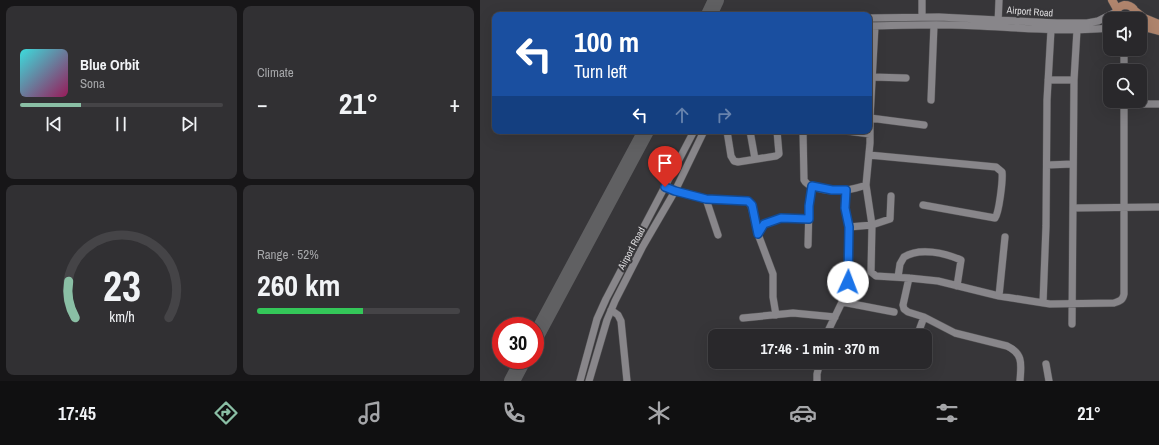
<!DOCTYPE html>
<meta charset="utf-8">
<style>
:root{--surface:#29282b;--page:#313033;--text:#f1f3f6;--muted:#a5a6a9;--line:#454447;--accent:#8abfa5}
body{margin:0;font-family:"Archivo Narrow",sans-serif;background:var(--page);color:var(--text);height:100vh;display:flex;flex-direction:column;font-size:15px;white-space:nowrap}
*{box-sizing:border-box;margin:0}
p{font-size:13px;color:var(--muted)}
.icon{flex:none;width:22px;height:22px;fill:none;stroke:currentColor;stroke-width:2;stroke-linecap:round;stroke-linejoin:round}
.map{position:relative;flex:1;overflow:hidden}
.details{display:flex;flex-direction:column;gap:6px;padding:6px;background:#171618;width:480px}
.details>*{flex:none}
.hud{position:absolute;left:12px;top:12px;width:380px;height:122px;border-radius:8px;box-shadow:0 4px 16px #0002,0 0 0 1px var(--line);background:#1a4fa0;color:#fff;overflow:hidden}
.buttons{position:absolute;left:623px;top:12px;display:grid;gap:8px}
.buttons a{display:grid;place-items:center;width:44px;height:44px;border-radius:8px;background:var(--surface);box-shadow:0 4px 16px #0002,0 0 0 1px var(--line);font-size:20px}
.speed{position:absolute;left:12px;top:317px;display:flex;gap:8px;font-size:20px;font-weight:700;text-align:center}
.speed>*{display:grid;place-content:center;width:52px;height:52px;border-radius:50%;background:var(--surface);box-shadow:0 4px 16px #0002,0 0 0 1px var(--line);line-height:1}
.speed .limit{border:6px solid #d22;background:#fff;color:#111}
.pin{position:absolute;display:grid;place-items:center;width:34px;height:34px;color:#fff;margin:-41px -17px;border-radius:50% 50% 50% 0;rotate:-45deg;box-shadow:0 0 4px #0007}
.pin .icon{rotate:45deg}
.me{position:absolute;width:44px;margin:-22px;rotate:2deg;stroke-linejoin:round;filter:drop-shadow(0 0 3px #0008)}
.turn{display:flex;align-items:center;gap:14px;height:84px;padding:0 16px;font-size:18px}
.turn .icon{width:52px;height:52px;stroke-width:2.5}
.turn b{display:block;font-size:28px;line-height:34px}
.lanes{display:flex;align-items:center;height:38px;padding:0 16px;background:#0003;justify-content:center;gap:20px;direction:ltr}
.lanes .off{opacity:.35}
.big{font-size:30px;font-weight:800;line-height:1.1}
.details .card{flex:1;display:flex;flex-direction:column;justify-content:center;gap:6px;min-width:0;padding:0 14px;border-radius:8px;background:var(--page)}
.details .dial{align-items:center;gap:0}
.dial svg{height:104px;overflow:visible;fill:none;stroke:var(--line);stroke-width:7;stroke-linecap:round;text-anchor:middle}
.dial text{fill:var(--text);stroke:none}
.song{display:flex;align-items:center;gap:12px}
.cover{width:48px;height:48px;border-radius:6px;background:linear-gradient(135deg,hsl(180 70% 55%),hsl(330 70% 35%))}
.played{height:4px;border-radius:2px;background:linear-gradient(90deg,var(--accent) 30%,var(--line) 30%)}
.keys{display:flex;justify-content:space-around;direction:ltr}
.heat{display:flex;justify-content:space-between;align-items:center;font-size:22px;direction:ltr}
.charge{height:6px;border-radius:3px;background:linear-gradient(90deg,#34c759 52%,var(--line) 0)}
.details .tiles{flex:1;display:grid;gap:6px;grid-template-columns:repeat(2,1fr)}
.trip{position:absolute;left:228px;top:329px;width:224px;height:40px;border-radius:8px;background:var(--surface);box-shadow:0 4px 16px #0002,0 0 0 1px var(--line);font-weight:800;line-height:40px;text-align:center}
.tabs{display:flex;height:64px;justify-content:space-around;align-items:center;background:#101011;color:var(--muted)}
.tabs .icon{width:28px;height:28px}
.tabs .active{color:var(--accent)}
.tabs b{font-size:18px;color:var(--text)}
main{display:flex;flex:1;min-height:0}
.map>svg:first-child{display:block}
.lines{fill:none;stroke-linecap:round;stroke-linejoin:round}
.taxiway{stroke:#606062;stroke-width:16}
.minor-casing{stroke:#545355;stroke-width:8}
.major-casing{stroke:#545355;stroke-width:9}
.minor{stroke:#88868a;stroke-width:7}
.major{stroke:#b0856d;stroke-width:8}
.route-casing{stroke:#114b97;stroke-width:10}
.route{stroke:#1a73e8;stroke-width:7}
.labels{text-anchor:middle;stroke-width:4;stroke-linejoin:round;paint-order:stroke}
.street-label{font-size:10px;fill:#dddcde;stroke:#373639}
</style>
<main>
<section class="details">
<div class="tiles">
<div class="card">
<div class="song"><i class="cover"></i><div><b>Blue Orbit</b><p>Sona</p></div></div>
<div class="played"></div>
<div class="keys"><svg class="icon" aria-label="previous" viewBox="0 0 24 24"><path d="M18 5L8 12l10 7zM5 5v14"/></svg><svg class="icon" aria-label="pause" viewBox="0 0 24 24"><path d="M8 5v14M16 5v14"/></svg><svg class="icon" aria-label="next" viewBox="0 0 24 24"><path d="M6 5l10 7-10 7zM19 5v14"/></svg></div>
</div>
<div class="card"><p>Climate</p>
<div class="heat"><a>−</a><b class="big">21°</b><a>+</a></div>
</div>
<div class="card dial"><svg viewBox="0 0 100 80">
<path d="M14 69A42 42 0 1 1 86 69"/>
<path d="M14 69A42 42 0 0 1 9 41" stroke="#8abfa5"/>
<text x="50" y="56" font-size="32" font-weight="700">23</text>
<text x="50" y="72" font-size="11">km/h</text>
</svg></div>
<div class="card"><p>Range · 52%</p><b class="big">260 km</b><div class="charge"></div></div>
</div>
</section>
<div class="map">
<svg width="679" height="381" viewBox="0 0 679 381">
<rect width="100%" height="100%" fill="#373639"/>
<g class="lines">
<path class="taxiway" d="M229,15l7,-15
M55,338l111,-207
M32,381l11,-21"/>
<g class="minor-casing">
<path id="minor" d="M442,0v16
M389,18l70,-1 118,6h30l11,-2 18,-9
M518,24l1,-24
M389,26c27,0 55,-2 82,-1 53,1 106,8 159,3
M644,49v22
M392,77l34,1
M568,80h26
M451,100l3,-75
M644,104h35
M390,118l54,7
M247,131l4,25 3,5 4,1 38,-6 3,-2 -2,-23
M270,131l5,28
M323,131l1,49c5,10 33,12 43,10 6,-1 13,-3 19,-5
M367,131l23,3
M389,155l127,12 6,5c1,8 -3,41 -7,46l-72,-13
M567,165l26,-1
M191,189l35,10 12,36
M411,196l-1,23 -18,6 -1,47 5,4 33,2 29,3 61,15 51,8 64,-1c6,-2 9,-3 10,-9v-193
M226,199l41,2 4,4 7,29 15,40v23l3,18
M593,208l86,-1
M369,227l23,-2 -6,-40 4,-42v-25l5,-92
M278,234l6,-10 17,-6 28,1
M328,245l1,-39 3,-19
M418,277l2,-13 4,-7c16,-10 41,-4 57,3l-4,26
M429,278l-6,27 1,4 4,3 16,5 31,16 52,13c17,8 14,19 13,35
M519,296l6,-59
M362,302l52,10
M563,303l3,-77 1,-126 4,-70
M131,310l7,5 3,6 6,60
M263,318l50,-5 42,4
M592,324l2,-244 3,-50
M348,331l24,5
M347,336l1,-5 14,-29 6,-20 1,-55 -4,-19v-18
M437,336l7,-19
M566,364l3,17
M100,381l17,-62 9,-20 88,-168
M109,381l18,-61 8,-19 28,-55 32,-55 29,-60
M337,381v-7l3,-12"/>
</g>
<g class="major-casing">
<path id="major" d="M632,0l5,9
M655,11l9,7 15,6
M637,19c-3,-7 0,-12 7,-14 9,0 13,6 11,14
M660,26l19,5"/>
</g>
<use href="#minor" class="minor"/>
<use href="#major" class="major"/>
</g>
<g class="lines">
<g class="route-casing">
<path id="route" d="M185,187l10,4 31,8 42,2 4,4 6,29 6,-10 17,-6 28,1v-13l3,-20 20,4h14l-1,18 4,19 -1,55"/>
</g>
<use href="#route" class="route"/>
</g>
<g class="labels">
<g class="street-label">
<text transform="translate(550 11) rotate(4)" y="4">Airport Road</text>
<text transform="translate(151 248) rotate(-62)" y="4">Airport Road</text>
</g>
</g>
</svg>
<div class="buttons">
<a><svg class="icon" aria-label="sound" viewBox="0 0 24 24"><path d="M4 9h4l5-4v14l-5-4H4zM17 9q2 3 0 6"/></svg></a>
<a><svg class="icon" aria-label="search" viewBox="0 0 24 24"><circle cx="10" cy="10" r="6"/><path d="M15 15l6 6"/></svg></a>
</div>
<div class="speed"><div class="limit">30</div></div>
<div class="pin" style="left:185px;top:187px;background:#d93025"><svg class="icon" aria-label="arrive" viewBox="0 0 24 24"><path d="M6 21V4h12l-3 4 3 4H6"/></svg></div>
<svg class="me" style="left:368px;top:282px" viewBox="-20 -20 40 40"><circle r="19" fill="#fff"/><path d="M0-13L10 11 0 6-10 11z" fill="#1a73e8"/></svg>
<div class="trip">17:46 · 1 min · 370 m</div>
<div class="hud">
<div class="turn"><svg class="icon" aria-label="left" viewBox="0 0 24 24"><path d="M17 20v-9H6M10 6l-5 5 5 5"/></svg><div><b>100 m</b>Turn left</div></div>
<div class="lanes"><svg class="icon" aria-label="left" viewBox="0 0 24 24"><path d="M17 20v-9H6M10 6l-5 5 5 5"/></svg><svg class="icon off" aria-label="ahead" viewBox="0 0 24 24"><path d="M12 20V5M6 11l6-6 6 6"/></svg><svg class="icon off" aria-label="right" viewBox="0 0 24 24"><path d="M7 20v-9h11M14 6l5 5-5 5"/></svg></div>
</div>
</div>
</main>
<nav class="tabs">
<b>17:45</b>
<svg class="icon active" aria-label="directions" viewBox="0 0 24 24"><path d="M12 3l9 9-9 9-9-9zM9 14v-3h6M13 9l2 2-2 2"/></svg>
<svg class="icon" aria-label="music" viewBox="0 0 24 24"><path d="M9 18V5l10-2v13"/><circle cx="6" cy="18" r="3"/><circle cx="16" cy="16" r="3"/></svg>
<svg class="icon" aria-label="phone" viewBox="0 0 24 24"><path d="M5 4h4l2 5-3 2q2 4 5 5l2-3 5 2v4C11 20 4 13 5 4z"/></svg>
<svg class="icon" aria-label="climate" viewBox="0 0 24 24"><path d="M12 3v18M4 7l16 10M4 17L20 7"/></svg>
<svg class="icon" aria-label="car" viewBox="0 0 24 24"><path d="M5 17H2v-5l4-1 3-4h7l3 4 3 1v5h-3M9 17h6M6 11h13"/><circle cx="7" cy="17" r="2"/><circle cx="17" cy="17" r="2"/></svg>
<svg class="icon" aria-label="filters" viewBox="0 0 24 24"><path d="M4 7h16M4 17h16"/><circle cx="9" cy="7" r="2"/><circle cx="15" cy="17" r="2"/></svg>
<b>21°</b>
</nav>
